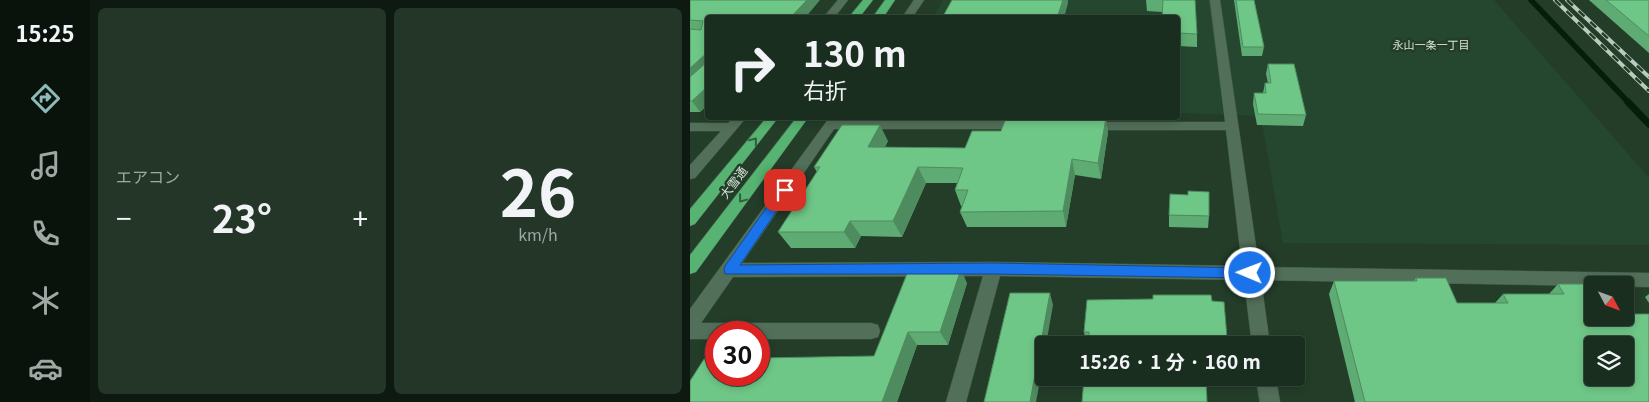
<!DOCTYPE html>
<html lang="ja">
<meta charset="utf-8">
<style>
:root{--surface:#1a2e1f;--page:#233628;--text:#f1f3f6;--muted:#9fa8a4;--line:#384a3d;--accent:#8bbbb9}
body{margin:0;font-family:Georgia,"Noto Sans JP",serif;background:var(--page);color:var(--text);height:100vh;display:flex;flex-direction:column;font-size:19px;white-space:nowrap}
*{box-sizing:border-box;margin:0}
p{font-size:16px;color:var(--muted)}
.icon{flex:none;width:28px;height:28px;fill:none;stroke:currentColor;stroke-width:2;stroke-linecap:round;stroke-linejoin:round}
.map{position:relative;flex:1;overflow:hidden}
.panel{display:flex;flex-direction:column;gap:8px;padding:8px;background:#0e1911;width:600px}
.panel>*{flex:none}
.top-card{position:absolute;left:15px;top:15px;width:475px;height:105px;border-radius:5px;box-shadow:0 2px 8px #0003,0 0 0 1px var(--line);background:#1a2e1f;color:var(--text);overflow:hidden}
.needle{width:32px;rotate:131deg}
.buttons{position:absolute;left:894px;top:276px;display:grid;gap:10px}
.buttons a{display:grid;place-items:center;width:50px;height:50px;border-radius:5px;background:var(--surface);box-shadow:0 2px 8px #0003,0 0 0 1px var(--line);font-size:25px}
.speed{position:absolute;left:15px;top:321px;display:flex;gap:10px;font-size:25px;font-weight:700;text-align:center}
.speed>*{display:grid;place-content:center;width:65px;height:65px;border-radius:50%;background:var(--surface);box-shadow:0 2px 8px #0003,0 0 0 1px var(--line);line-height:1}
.speed .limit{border:8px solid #d22;background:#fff;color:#111}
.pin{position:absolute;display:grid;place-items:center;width:42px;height:42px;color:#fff;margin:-21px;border-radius:10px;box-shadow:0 2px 8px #0006}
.me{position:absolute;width:55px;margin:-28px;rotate:271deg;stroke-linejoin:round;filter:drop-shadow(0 0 4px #0008)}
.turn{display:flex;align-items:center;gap:18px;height:105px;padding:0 15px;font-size:22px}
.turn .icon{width:65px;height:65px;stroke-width:2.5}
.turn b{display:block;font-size:35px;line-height:42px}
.big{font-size:38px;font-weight:700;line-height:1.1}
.panel .card{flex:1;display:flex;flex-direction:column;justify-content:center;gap:8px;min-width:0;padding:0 18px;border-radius:8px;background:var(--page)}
.panel .dial{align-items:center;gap:0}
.dial b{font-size:65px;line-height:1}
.heat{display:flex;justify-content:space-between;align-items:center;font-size:28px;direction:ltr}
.panel .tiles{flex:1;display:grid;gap:8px;grid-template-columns:repeat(2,1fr)}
.trip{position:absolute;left:345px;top:336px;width:270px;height:50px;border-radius:5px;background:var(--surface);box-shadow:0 2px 8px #0003,0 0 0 1px var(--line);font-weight:700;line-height:50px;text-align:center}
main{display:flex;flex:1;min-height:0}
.menu{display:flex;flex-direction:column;width:90px;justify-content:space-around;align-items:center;background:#0a120c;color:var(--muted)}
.menu .icon{width:35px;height:35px}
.menu .active{color:var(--accent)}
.menu b{font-size:22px;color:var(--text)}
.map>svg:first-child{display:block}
.built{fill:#26472f}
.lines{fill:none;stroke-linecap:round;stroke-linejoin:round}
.stream-far1{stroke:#031f0c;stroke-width:5.5}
.stream{stroke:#031f0c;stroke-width:7}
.minor-casing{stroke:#425a49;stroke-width:1}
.highway-casing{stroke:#425a49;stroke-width:1}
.minor{fill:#526f59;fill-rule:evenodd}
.highway{fill:#56b372;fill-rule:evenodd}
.rail-casing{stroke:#bacabd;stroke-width:4}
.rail{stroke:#233d29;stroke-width:2.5;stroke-dasharray:8;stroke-linecap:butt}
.wall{fill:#5fab74}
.shaded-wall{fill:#4e8b5e}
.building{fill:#6fc787;stroke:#4e8b5e;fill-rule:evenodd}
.oneway{stroke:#32603f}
.route{fill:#1a73e8;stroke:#114b97}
.labels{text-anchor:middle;stroke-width:5;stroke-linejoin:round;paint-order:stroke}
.far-neighbourhood-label{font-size:11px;fill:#d5e4d8;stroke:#233d29}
.street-label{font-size:12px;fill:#d5e4d8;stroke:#233d29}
</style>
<main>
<nav class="menu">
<b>15:25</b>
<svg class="icon active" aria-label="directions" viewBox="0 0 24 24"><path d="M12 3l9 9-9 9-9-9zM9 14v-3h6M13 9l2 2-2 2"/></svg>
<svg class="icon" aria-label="music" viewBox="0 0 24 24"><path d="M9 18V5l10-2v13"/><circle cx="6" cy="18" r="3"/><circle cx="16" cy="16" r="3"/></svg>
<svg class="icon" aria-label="phone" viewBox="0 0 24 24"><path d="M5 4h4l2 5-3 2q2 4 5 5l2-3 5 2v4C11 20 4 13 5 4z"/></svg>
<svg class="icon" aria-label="climate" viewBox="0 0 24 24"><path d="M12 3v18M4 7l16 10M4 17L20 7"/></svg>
<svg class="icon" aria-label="car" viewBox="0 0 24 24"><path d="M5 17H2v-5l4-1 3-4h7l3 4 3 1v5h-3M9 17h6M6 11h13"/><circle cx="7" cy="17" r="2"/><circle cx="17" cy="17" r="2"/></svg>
</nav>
<section class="panel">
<div class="tiles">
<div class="card"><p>エアコン</p>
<div class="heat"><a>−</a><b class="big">23°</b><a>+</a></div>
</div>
<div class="card dial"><b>26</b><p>km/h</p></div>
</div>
</section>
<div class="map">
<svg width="959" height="402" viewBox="0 0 959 402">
<rect width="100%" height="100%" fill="#233d29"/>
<path class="built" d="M253,0h551l155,178v67l-366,-2 -22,-127 -83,-3v-95h-245z"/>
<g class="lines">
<path class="stream-far1" d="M841,0l99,104"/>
<path class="stream" d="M938,102l21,22"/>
<g class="minor-casing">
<path id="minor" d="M148,0h10l-14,18h-11z
M224,0h10l-12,18h-10z
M520,0h10l39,267 390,6v14l-388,-7 9,65h-18l-8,-65 -244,-4 -34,126h-20l37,-126 -250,1 -32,46h170l7,2 2,6 -2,6 -7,2h-112v-7h-43v7h-26v-30l139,-191h12l-1,3h183l7,4 -7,4h-189l-92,134 251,-1 249,4 -16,-136h-140l-7,-4 7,-4h139z
M43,118h13l-51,60 -5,1v-14l31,-34h-31v-8h38z
M566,378h20l4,24h-20z"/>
</g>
<g class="highway-casing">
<path id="highway" d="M173,0h10l-14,18h-11z
M195,0h10l-12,18h-11z
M76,118h12l-83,106 -5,2v-17z
M106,118h12l-112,154 -6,2v-19z"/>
</g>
<use href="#minor" class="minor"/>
<use href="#highway" class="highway"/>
<g class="rail-casing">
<path id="rail" d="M865,0l94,91
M877,0l82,77"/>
</g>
<use href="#rail" class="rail"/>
</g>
<path class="wall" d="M0,0l115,18h-97v87l-8,7h-10z
M456,0h49l2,34v13l-19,-1v-28l-16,-6 -15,-1z
M544,0h20l10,47 -2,9h-20z
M899,0h60v53z
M578,64l38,51 -3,11 -46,-1 -4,-21 1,-11h9l2,-10h3l-2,-9z
M316,118h104l-1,2h-3l2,12 -7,47 -26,-4 -9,52h-99l-7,-15 2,-6h-1l-6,-16 2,-7h-31l-24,54 -41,-1 -6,12h-64l-13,-16 39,-60 -3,-5 74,-26 -3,6 80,1 36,-17z
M479,215l40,1 -1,12 -39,-1z
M726,278l41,25h38l8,-9h46l9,-10 34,34 57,84h-294l-26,-108 5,-13h80z
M277,283l-19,62h-31l-20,57h-207l184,-46z
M959,294v9l-4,-6z
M522,301l15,37 -1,7h-138v-2h-2l-2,-11z"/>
<path class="shaded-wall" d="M117,0h13l-15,18 -14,-1z
M373,0h5v3l-4,15h-7z
M18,52v16l-14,13 -4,-4v-9z
M18,86v19l-8,7 -8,-11z
M416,118l2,14 -7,47 -3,-16z
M190,125l8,16 -12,21 -8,-15z
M382,159l3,16 -9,52 -3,-16z
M228,167l8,16 -24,54 -9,-16z
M160,221l11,15 -6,12 -11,-16z
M271,269l6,14 -19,62 -8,-13z
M360,293l3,12 -7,40h-2v14l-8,43h-6z
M218,332l9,13 -20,57h-15z"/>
<path class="building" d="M0,0h117l-16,17 -83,1v34l-18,16v-39l11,1 2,-9 -13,-1z
M262,0h111l-6,18h-115z
M473,0h32l2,34 -19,-1v-15h-16z
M546,0h18l10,47h-21z
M916,0h43v36z
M18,61v25l-16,15h-2v-24z
M578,64h26l12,51 -48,-1 -4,-21h12l-1,-10h6z
M316,118h100l-8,45 -26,-4 -9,52 -103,1 8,-22h-13l8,-22 -45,-1 -25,54h-43l-6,11h-66l42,-65h-6l28,-42h38l-12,22 97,1 7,-17h29z
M498,191l21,1v24l-40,-1 1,-21 18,1z
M219,269h52l-21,63h-32l-26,70h-192v-21l14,-22 12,-1v17h43v-17l115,-2z
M726,278h30l11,25h51l-5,-9h61l-6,-10h26l8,13v21h33v-4h24v88h-284l-31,-121h83zM902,345h33v33h-33z
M320,293h40l-20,109h-46z
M463,295h58l1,6 12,1 3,36h-23v7h-116l1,-13h-5l3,-32 66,-1z
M394,378h122l1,24h-125z"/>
<defs><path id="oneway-chevron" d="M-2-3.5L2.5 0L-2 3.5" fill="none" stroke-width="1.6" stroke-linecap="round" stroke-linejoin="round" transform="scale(1.25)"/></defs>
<g class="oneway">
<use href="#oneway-chevron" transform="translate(64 141) rotate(-51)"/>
<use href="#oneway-chevron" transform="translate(52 199) rotate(127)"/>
</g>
<path class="route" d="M95,186l6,4 -51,75 253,-2 257,5 7,5 -7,5 -257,-4h-268l-1,-4 1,-4 56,-79z"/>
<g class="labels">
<g class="far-neighbourhood-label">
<text x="741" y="49">永山一条一丁目</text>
</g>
<g class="street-label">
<text transform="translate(44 183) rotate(-53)" y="4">大雪通</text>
</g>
</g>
</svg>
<div class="buttons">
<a><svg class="needle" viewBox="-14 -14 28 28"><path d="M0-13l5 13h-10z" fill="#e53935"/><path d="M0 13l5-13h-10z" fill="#9fa8a4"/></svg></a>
<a><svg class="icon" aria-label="layers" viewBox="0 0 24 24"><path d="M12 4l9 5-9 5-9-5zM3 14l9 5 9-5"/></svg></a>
</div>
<div class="speed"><div class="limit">30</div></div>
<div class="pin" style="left:95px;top:190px;background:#d93025"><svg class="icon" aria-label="arrive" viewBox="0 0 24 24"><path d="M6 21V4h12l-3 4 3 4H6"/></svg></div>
<svg class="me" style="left:560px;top:273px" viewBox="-20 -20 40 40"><circle r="17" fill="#1a73e8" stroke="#fff" stroke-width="3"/><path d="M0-11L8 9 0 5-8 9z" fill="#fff"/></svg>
<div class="trip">15:26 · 1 分 · 160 m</div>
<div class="top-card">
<div class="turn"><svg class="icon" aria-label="right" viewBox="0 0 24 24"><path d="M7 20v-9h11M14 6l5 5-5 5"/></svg><div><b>130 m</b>右折</div></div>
</div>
</div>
</main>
